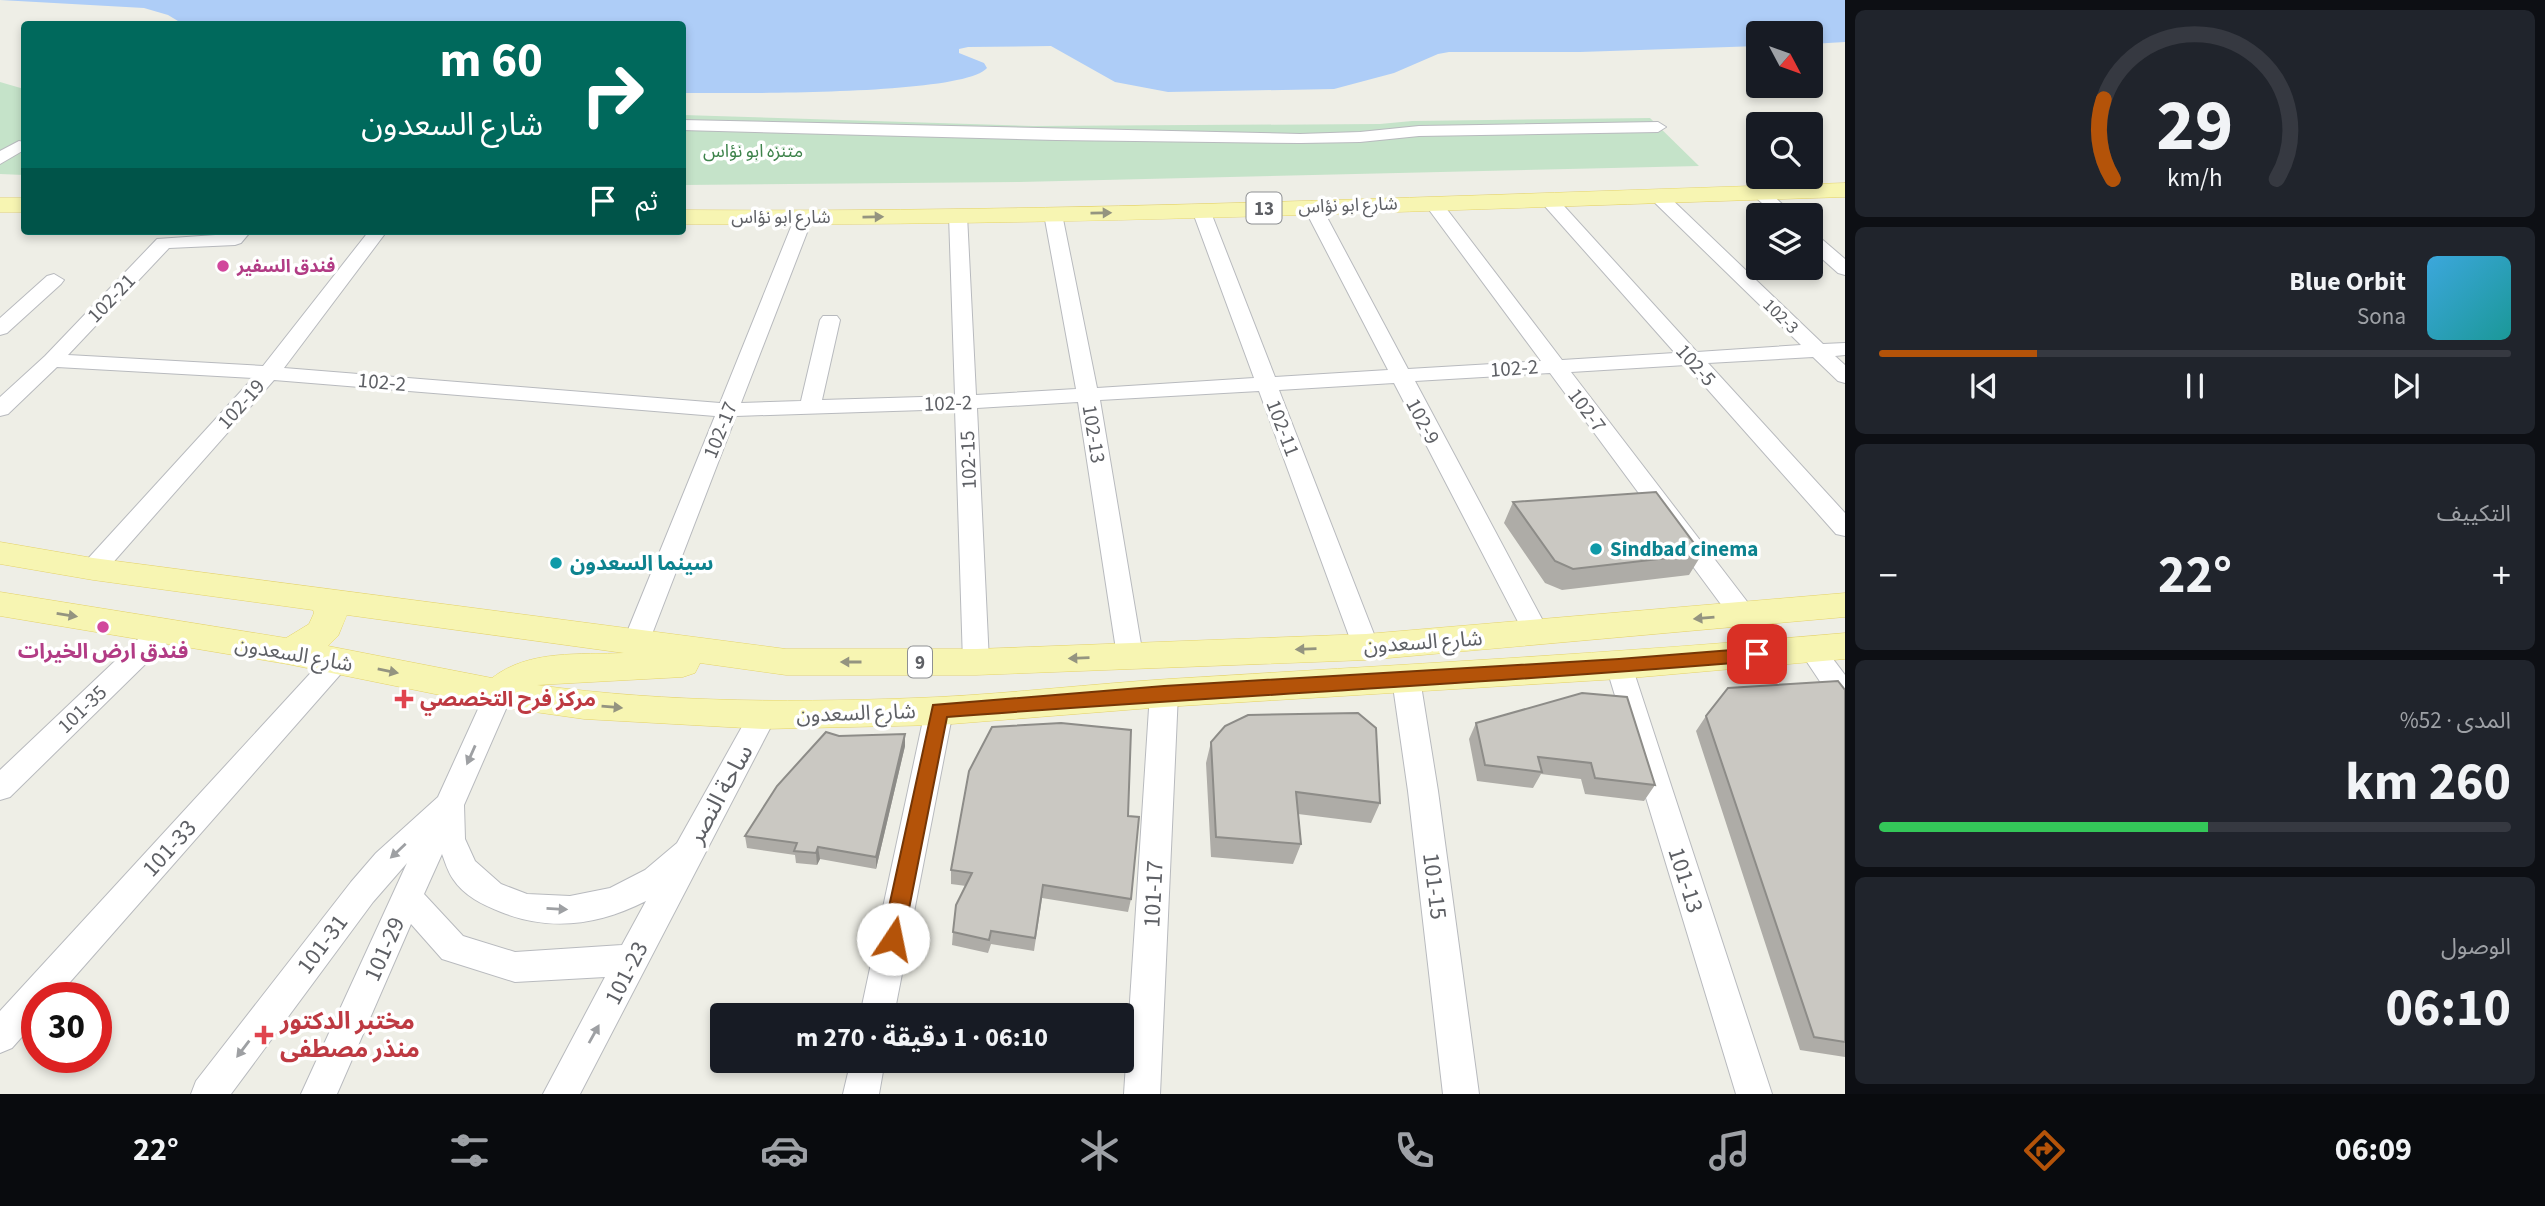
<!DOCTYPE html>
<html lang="ar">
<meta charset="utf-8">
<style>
:root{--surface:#171b24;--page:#20242c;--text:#f1f3f6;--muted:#9ea1a6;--line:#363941;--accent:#b45309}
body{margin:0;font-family:"Source Sans 3","Noto Sans Arabic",sans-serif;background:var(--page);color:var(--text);direction:rtl;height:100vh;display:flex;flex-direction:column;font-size:26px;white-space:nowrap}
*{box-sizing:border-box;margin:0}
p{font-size:23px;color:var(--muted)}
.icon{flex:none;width:38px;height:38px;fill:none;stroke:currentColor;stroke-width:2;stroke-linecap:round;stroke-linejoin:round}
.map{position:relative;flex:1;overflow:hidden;direction:ltr}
.details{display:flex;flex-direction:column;gap:10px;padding:10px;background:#0d0f14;width:700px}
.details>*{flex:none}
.hud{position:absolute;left:21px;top:21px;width:665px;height:214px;border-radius:7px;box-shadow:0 4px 10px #0003;direction:rtl;background:#00695c;color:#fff;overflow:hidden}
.needle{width:46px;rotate:131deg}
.tools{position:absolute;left:1746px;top:21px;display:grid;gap:14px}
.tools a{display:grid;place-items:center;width:77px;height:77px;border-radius:7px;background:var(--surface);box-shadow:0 4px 10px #0003;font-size:35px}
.speed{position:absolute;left:21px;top:982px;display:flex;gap:14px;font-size:35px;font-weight:700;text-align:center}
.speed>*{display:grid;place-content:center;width:91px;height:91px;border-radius:50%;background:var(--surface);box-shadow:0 4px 10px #0003;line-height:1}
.speed .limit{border:10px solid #d22;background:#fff;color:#111}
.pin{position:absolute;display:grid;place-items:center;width:60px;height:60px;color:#fff;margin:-30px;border-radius:14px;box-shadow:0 4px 10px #0006}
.me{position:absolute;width:77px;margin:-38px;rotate:11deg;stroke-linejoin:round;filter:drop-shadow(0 0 5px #0008)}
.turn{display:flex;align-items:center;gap:24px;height:147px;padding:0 28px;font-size:32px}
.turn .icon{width:91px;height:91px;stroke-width:2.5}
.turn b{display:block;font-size:49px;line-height:60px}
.then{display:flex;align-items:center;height:66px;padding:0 28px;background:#0003;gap:14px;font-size:26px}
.big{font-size:52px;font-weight:700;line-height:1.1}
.details .widget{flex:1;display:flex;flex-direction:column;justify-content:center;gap:10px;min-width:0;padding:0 24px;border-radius:10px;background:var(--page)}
.details .dial{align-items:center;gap:0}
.dial svg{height:182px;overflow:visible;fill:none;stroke:var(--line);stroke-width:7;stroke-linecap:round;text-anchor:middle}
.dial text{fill:var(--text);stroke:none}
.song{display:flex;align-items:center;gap:21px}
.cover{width:84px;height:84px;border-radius:10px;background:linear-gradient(135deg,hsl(200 70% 55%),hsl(180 70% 35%))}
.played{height:7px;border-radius:4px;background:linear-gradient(90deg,var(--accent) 25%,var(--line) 25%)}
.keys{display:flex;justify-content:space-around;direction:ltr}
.heat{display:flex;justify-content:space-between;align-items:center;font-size:38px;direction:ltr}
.charge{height:10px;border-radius:5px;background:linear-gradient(90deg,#34c759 52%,var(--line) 0)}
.trip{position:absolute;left:710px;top:1003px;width:424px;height:70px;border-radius:7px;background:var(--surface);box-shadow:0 4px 10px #0003;font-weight:700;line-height:70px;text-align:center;direction:rtl}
.dock{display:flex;height:112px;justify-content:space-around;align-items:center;background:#090b0e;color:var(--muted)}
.dock .icon{width:49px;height:49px}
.dock .active{color:var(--accent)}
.dock b{font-size:32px;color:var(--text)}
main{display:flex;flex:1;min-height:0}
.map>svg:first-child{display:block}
.green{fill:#c5e3c9}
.water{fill:#aecdf7}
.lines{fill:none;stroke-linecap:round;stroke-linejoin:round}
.minor-casing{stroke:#b8babe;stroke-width:2}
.major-casing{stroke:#e4d269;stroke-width:1}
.minor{fill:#fff;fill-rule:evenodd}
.major{fill:#f7f5b2;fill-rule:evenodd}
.wall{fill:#aeaca7}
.shaded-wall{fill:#8d8c88}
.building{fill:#cac8c2;stroke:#8d8c88;stroke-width:2}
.oneway{fill:#949480}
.oneway2{fill:#9ea0a3}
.route{fill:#b45309;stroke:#753606;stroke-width:2}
.hotel-dot{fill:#d1479c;stroke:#fff;stroke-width:2.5}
.culture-dot{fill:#0f9aa8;stroke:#fff;stroke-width:2.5}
.health-dot{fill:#e0444e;stroke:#fff;stroke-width:2.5}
.labels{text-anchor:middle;stroke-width:7;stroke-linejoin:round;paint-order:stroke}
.far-park-label{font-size:18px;fill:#3e834b;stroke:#fff}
.far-street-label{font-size:18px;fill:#5e6065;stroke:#fff}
.far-hotel-label{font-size:18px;font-weight:bold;fill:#b23c85;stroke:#fff;text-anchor:start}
.shield{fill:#fff;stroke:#8e9093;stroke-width:2}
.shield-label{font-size:19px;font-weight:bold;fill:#5e6065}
.street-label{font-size:21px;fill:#5e6065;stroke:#fff}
.culture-label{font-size:21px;font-weight:bold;fill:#0d838f;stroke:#fff;text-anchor:start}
.hotel-label{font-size:21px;font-weight:bold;fill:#b23c85;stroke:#fff}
.health-label{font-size:21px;font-weight:bold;fill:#be3a42;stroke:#fff;text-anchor:start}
.near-street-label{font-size:24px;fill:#5e6065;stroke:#fff}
.near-health-label{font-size:24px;font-weight:bold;fill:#be3a42;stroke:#fff;text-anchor:start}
</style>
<main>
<section class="details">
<div class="widget dial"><svg viewBox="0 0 100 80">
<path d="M14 69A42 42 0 1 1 86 69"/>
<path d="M14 69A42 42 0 0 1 10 34" stroke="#b45309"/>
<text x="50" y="56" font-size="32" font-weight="700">29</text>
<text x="50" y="72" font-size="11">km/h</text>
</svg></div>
<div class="widget">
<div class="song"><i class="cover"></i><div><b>Blue Orbit</b><p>Sona</p></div></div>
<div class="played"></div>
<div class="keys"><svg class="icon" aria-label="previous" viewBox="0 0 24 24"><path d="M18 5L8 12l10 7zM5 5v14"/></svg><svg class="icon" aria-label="pause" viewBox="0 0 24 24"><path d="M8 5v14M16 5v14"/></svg><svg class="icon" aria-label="next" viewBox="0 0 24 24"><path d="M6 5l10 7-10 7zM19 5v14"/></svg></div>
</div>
<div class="widget"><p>التكييف</p>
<div class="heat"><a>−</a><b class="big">22°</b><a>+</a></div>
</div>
<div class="widget"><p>المدى · 52%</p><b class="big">260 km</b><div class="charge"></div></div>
<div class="widget"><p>الوصول</p><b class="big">06:10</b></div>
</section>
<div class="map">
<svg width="1845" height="1094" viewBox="0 0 1845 1094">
<rect width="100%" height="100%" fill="#eeeee6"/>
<path class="green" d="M0,82l24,7v86l-24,-1z
M683,115l350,11 347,-2 32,-3 238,-3 49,48 -680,16 -336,3z"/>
<path class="water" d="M0,0h1845v42l-34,2v-11h-52v13l-179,6h-131l-11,2 -44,19 -60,16 -166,3 -53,-10 -64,-36 -83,1 -9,2v4l25,10 3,5c-24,28 -258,25 -304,25l-1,-69h-499l-15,-9 -24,-7z"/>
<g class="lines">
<g class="minor-casing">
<path id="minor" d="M682,120l618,14 60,-2 59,-6 239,-4 8,5 -8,5 -239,4 -59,6 -60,1 -244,-3 -374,-10z
M19,141l5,1v8l-24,14v-13z
M1760,188l6,1 28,26h-19l-24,-22z
M1657,190l6,1 160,153 22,-1v12l-10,1 10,9v18l-7,-2 -25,-24 -105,6 137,150v23l-9,-2 -150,-169 -115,7 181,236 4,7 -4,7 -9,2 -9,-2 -184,-249 -135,8 135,253 -4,7 -9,3 -9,-3 -134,-258 -115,7 100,257 -4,7 -9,3 -9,-3 -4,-7 -94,-256 -159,9 43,256 -4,7 -9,3 -9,-3 -4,-7 -39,-254 -101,6 12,254 -4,7 -9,3 -9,-3 -4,-7 -8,-253 -219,7 -87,226 -4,7 -9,3 -9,-3 -4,-7 92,-226 -441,-36 -172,195 -9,3 -9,-3 -3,-6 3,-6 169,-185 -196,-11 -49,47 -8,2v-19l45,-41 112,-117 73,-5 2,-3h19l-10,12 -6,2 -66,3 -101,107 195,11 106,-135h18l-103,137 436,35 75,-186 9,-5 9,5 -72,186 60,-2 19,-81 3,-4h14l3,4 -18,80 133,-4 -6,-181 9,-5 9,5 9,180 100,-6 -32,-175 9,-5 9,5 35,174 157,-10 -62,-168 9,-5 9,5 65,167 113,-7 -85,-164 9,-5 9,5 87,163 133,-8 -117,-158 9,-5 6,1 123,161 113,-7 -133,-150 -3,-4 3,-4h12l143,157 104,-7 -150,-146 -3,-4 3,-4z
M1811,234l6,1 28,24v16l-7,-2 -27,-24z
M54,274l10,6 -3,4 -54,49 -7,2v-17l47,-42z
M163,621l9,3 4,7 -4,7 -162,159 -10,3v-30l154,-146z
M1812,640l9,3 24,32v32l-10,-3 -36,-54 4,-7z
M337,651l9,3 4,7 -4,7 -290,330h-19v22l-25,28 -12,5v-42l328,-357z
M1619,656l9,3 4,7 140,428h-36l-130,-428 4,-7z
M1406,669l10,3 4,7 18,112 41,303h-36l-35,-303 -16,-112 4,-7z
M499,682l10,3 4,8 -49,112 1,34 10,22 26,23 26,10 43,2 40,-8 35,-18 32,-27 76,-136 10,-3 10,3 4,8 -197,379h-37l62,-117 -90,5 -73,-23 -31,-35 -74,170h-36l106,-231 -34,39 -142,192h-40l5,-13 155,-199 25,-29 62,-56 51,-112zM442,854c3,8 6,18 11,25 11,17 30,26 48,33 50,20 98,13 145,-11l-24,44 -107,7 -52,-16 -39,-42z
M1164,682l10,3 4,8 -18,401h-36l26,-401 4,-8z
M939,700l10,3 4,8 -59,304h-34l65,-304 4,-8z
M851,1060h34l-6,34h-36z"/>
</g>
<g class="major-casing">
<path id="major" d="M1845,183v14c-387,12 -775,30 -1163,27v-14c388,3 776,-15 1163,-27z
M0,198h24v14h-24z
M0,542l93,16 693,91h190l390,-15 479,-41v24l-479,43 -390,15h-190l-86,-12 -5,10 -12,4 -146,8c132,18 268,18 401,12 77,-4 153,-13 230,-18 226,-14 452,-26 677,-46v26l-226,20 -455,28 -225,18 -176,4 -179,-10 -85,-12 -212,-43 -287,-48v-24l286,46 23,-14 5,-11 -1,-3 -220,-30 -93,-16zM347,615l277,38c-43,2 -95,-4 -132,25l-164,-32 10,-10z"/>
</g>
<use href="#minor" class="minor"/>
<use href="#major" class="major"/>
</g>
<path class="wall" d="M1513,502l189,52 -13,21 -127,15 -17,-7 -41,-60z
M1845,690v367l-45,-7 -104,-319 10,-15z
M1476,723l179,62 -11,16 -59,-7 -4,-15 -40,-5 -8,14 -56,-7 -8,-42z
M839,736l66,10 -29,123 -56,-10 -3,6 -21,-2 -1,-8 -48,-7 -2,-12z
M1211,742l169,61 -9,20 -73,-9 3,30 -8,20 -82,-7 -5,-94z
M1128,816l3,83 -3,13 -86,-14 -8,53 -43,-7 -3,9 -36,-8 1,-13 13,-46 -15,-2v-14z"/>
<path class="shaded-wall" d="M905,734v12l-29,123v-12z
M818,847l2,12 -3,6 -1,-12z"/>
<path class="building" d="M1656,492l46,62 -129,15 -18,-8 -42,-59z
M1838,681l7,9v352l-31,-5 -108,-321 22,-28z
M1582,693l45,4 28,88 -60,-7 -4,-15 -53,-6 4,15 -57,-7 -9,-42z
M1358,713l18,15 4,75 -84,-11 5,52 -85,-7 -5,-95 14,-16 23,-11z
M1061,723l70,7 -3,86 11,1 -8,82 -88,-14 -8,53 -44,-7 -2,9 -36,-8 3,-27 16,-32 -21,-3 18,-99 23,-44z
M826,732l13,4 66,-2 -29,123 -58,-10 -2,6 -22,-2 3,-8 -52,-7 32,-50z"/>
<defs><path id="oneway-solid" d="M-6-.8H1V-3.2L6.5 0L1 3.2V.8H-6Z" transform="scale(1.75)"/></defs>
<g class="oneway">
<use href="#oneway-solid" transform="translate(1101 213) rotate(-1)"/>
<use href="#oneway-solid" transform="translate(873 217) rotate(-1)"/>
<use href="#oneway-solid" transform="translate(67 615) rotate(9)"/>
<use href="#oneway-solid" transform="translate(1704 618) rotate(175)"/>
<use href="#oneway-solid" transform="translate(1306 649) rotate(178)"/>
<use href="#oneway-solid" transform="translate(1079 658) rotate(178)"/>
<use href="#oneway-solid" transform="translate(851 662) rotate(-180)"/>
<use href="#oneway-solid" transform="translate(388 671) rotate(11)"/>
<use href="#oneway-solid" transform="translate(612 707) rotate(5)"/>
</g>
<g class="oneway2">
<use href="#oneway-solid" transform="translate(471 755) rotate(114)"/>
<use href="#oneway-solid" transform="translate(398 851) rotate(137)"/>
<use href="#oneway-solid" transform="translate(557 909) rotate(3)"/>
<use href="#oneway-solid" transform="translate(594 1034) rotate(-61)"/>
<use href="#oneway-solid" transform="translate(243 1049) rotate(127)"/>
</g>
<path class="route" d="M1757,648l6,2 3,4 -3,5 -6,2c-270,23 -540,35 -810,56l-44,222 -3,7 -7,2 -8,-2 -3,-7 51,-234 231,-19 455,-27z"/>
<g class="hotel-dot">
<circle cx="223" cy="266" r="7"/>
<circle cx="103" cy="627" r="7"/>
</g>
<g class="culture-dot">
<circle cx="1596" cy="549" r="7"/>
<circle cx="556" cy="563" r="7"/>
</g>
<g class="health-dot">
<path d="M400.5 688.5h7v7h7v7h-7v7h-7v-7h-7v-7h7z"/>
<path d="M260.5 1024.5h7v7h7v7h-7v7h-7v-7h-7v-7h7z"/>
</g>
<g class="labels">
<g class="far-park-label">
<text x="753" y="157">متنزه ابو نؤاس</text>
</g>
<g class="far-street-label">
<text transform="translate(1348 205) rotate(-2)" y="6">شارع ابو نؤاس</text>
<text x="781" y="223">شارع ابو نؤاس</text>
<text transform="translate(1781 316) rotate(44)" y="6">102-3</text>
</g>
<g class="far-hotel-label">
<text x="237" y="272">فندق السفير</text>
</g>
<g class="shield">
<rect x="1246.5" y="192.5" width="35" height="31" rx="5"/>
<rect x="908" y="646.5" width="24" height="31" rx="5"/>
</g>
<g class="shield-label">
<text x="1264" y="215">13</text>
<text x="920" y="669">9</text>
</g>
<g class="street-label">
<text transform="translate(111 298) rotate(-46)" y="7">102-21</text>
<text transform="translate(1696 365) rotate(48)" y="7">102-5</text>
<text transform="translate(1514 368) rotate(-4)" y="7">102-2</text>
<text transform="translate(382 382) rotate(5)" y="7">102-2</text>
<text transform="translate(948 403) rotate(-2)" y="7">102-2</text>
<text transform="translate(241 404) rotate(-48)" y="7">102-19</text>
<text transform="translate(1587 410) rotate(53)" y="7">102-7</text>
<text transform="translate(1423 421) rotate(62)" y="7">102-9</text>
<text transform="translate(1283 428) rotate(69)" y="7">102-11</text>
<text transform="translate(720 430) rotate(-68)" y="7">102-17</text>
<text transform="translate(1094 434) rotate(81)" y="7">102-13</text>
<text transform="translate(968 460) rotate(-92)" y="7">102-15</text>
<text transform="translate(1423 642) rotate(-4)" y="7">شارع السعدون</text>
<text transform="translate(294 654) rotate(10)" y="7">شارع السعدون</text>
<text transform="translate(82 709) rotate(-44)" y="7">101-35</text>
<text transform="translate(856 713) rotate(-2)" y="7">شارع السعدون</text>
</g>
<g class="culture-label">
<text x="1610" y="556">Sindbad cinema</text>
<text x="570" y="570">سينما السعدون</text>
</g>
<g class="hotel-label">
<text x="103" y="658">فندق ارض الخيرات</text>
</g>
<g class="health-label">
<text x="420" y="706">مركز فرح التخصصي</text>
</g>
<g class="near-street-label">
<text transform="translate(720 794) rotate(-61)" y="8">ساحة النصر</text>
<text transform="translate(169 848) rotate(-48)" y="8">101-33</text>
<text transform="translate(1686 880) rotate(72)" y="8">101-13</text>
<text transform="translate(1435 886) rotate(83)" y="8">101-15</text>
<text transform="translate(1153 894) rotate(-87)" y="8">101-17</text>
<text transform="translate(322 944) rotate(-53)" y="8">101-31</text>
<text transform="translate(384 949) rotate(-66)" y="8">101-29</text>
<text transform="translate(626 973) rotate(-63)" y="8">101-23</text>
</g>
<g class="near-health-label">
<text x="280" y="1029">مختبر الدكتور<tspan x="280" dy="28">منذر مصطفى</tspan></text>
</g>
</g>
</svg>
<div class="tools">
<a><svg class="needle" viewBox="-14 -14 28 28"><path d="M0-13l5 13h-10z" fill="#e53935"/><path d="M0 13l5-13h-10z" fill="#9ea1a6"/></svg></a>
<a><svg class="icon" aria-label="search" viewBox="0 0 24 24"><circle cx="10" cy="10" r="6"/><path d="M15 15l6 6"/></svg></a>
<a><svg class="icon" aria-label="layers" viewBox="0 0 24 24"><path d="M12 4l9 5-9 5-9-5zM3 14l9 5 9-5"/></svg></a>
</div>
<div class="speed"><div class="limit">30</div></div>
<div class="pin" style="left:1757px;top:654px;background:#d93025"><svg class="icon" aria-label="arrive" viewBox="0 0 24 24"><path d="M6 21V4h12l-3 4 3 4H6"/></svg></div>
<svg class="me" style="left:893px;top:939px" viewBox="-20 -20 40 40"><circle r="19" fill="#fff"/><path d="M0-13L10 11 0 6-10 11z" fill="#b45309"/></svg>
<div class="trip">06:10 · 1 دقيقة · 270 m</div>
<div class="hud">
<div class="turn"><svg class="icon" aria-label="right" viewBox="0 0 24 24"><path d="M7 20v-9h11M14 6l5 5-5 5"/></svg><div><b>60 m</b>شارع السعدون</div></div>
<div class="then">ثم<svg class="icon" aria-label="arrive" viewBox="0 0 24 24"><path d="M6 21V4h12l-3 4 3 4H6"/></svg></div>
</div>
</div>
</main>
<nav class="dock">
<b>06:09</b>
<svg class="icon active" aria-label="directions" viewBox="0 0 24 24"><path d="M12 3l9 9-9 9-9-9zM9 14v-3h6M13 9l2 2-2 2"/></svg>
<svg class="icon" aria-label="music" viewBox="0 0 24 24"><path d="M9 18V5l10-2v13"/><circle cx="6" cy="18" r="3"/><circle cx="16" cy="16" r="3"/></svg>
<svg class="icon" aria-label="phone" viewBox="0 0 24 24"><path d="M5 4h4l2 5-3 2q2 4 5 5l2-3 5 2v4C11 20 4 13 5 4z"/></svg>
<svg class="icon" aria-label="climate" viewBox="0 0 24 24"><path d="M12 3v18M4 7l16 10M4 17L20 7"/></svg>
<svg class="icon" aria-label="car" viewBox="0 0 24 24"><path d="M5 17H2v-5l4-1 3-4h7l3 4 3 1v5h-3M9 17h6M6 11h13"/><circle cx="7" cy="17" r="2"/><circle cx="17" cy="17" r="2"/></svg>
<svg class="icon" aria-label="filters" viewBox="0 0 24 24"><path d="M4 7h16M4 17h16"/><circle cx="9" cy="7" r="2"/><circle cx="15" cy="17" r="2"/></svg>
<b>22°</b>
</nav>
